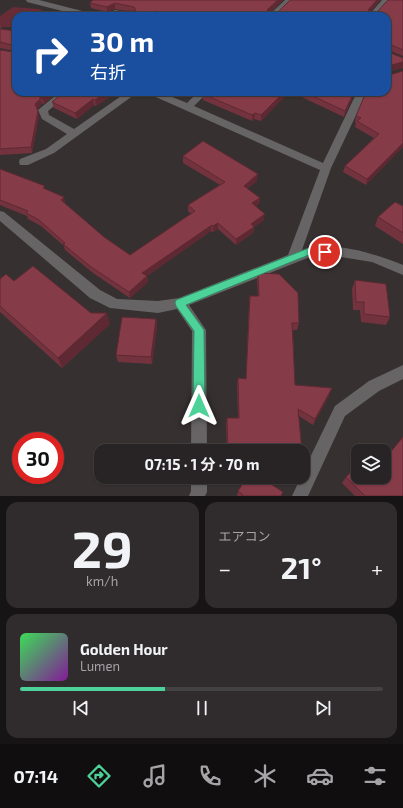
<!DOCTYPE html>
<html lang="ja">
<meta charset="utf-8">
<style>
:root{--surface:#282425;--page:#302c2d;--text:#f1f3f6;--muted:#a5a4a7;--line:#444142;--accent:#4dd39a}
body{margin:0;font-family:"Exo 2","Noto Sans JP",sans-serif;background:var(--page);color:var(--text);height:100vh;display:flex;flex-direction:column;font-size:15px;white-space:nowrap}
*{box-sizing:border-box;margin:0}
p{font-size:13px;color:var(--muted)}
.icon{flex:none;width:22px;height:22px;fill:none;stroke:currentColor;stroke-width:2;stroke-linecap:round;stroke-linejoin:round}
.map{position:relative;height:496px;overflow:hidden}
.side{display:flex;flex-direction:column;gap:6px;padding:6px;background:#161414;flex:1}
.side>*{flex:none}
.top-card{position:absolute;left:12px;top:12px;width:379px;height:84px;border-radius:12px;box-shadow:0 1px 3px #0004,0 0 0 1px var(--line);background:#1a4fa0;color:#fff;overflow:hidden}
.buttons{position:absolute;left:351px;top:444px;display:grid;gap:8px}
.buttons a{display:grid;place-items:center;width:40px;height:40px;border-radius:8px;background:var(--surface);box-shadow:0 1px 3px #0004,0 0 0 1px var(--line);font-size:20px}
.speed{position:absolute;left:12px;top:432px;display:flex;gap:8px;font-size:20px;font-weight:700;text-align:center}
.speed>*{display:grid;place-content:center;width:52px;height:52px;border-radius:50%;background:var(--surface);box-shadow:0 1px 3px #0004,0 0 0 1px var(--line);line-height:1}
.speed .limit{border:6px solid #d22;background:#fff;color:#111}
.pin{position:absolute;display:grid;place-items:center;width:34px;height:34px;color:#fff;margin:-17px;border:2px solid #fff;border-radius:50%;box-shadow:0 1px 4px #0007}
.me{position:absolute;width:44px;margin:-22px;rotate:0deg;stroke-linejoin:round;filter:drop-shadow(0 0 3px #0008)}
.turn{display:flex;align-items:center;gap:14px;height:84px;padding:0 12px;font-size:18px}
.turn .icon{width:52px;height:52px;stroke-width:2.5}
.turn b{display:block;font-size:28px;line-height:34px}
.big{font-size:30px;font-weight:700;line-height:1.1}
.side .card{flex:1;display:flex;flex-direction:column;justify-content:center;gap:6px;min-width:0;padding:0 14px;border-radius:12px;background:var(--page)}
.side .dial{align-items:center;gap:0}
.dial b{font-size:52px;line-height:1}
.song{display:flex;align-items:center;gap:12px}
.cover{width:48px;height:48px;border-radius:6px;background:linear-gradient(135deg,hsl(130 70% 55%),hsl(290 70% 35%))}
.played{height:4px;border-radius:2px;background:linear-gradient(90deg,var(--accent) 40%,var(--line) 40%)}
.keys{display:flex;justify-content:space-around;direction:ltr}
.heat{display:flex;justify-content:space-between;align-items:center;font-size:22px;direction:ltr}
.side .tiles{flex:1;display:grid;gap:6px;grid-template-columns:1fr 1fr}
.card:last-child{grid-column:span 2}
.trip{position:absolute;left:94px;top:444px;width:216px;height:40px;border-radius:12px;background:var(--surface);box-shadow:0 1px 3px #0004,0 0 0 1px var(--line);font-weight:700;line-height:40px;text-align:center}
.menu{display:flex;height:64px;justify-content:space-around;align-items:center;background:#100e0f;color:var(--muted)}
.menu .icon{width:28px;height:28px}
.menu .on{color:var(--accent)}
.menu b{font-size:18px;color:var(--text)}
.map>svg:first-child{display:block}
.green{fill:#672c36}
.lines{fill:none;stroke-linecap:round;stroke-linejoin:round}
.lane{fill:#676465;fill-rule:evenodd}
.street{fill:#676465;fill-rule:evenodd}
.wall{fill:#73333e}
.shaded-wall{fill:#5e2932}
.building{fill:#863b48;stroke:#5e2932}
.route{fill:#4dd39a;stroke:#328964}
</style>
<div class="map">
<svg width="403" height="496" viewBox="0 0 403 496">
<rect width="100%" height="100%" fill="#363031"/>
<path class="green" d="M13,7l27,2 7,7h-31v11h-16v-11z"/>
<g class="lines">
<path class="lane" d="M403,365v14l-24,12 -34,25 -37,80h-16l9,-19h2v-5l32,-66 34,-25z"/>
<path class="street" d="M26,0h13l55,14 1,2h-13l-55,-14z
M285,0h8l-16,16h-9z
M382,0h8l-14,16h-8z
M115,10l19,4 1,2 -19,-1 -12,1z
M60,92h11l-23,19 1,4 25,14 53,-37h11l-84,61 -26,12h-8l-1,-3 1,-3 26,-10 21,-15 -25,-15 -4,-9z
M147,92h13l27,11 11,-11h10l-14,14 129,57 34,-71h10l-36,76 -29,82c27,-11 75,4 101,15v10l-31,-13 -31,-5h-31l-121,48 17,25 1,121h-16l1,-120 -15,-22 -19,4 -48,-5 -20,-10 -90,-77v-10l4,1 96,78 17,9 41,2 21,-3 109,-43 32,-85 -171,-76z
M191,477h16v15l-2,4h-16l2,-5z"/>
</g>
<path class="wall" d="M283,0l-12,12h7l12,-12h90l-9,11 6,1 26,-12v56l-15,-6v2l15,6v10l-16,4v1l2,2 14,-4 -37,114 -23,-13 2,-6 29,-28 -19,-11 1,-4 -1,-1 1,-6 31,-24v-76h-271l11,-5 -12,-2 -8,3 -16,-4 -1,-5z
M0,24l2,6 56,62 -14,12 -2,-1 -1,2 -4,4 2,7 -7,37 -32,2v-105l14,2v-1l-14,-3z
M64,92h53l-21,14 -2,-1 -17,14 -23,-11 -2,-6z
M205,92h84l-28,29 -7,-2 -2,2 -49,-21v-6z
M291,92h64l-11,25z
M183,156l74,25 -10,8 13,9 -1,6 -3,2 8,14 -10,7 -1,6 -17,12 -18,-16 -5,3 -2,-1 -64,45 1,6 -18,16 -37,-25 -28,-23 -1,-4 -23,-20 -13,-7 -1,-3 -27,-11v-36l64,28 1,7 39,33 26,18 61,-41 -3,-3v-6l32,-20 -37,-22z
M403,206v38l-28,-18 3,-9z
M258,273l41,50 -2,7h-4l2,55 35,9 -17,31 -14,-9 3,35h-75l-1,-27 1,-6h11l-1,-33 1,-7 8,1 3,-76 1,-7h8l-1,-15z
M0,279l14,2 77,32 19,11 -48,44 -62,-56z
M355,280l35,37 -4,8 -25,-3 -1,-12h-7l-1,-21z
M156,319l1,8 -5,37 -34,-2 -2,-7z
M346,477l57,19h-48l-13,-13z
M238,491l43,5h-44z"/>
<path class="shaded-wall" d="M278,0h5l-17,16 1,-6z
M377,0h3l-13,16 1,-6z
M115,3v6l-8,3v-5z
M155,11v5h-6z
M403,62v6l-16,4 1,-6z
M49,92h9l-14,12 -2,-6z
M107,92h10l-21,14 -1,-6z
M284,92h5l-28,29v-6z
M354,92h1l-11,25 1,-6z
M40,97l2,6 -1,2 -4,5 -2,-6z
M93,99l1,6 -17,14 -2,-6z
M38,111l1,5 -7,37 -1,-6z
M255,113l-1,6 -2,2v-6z
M403,143v4l-37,38 1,-6z
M258,174l-1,7 -14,11 1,-6z
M64,197l1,7 -2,2 -2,-6z
M260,198l-1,6 -8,6 1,-7z
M265,214l-1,6 -10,7 -1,6 -17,12v-6l15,-15z
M218,223v6l-5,3v-6z
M212,225l-1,6 -68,48 -1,-6z
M147,276l1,6 -18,16 -1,-6z
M107,313l3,11 -48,44 -4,-10z
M156,319l1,8 -5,37 -1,-7z
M332,388l-2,6 -17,31 2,-6z"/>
<path class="building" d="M93,0h185l-11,10 2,2h9l12,-12h87l-9,10 9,2 11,-12h15v50l-16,-7 1,9 15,6v4l-15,4 -1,7 2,2 14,-4v72l-36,36 -22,-13 34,-32 -22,-13 4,-3 -5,-2 10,-24h21v-76h-212l-20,-5 -6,5h-33l5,-5h15l-2,-4 -19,-4 -8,4 -17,-4z
M0,29l16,2v61h33l-7,6 -2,-1v2l-5,5 3,7 -7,36 -31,2v-99l14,2 2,-6 -16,-4z
M64,92h43l-12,8 -2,-1 -18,14 -23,-11z
M205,92h79l-23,23 -6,-2 -3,2 -49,-21z
M304,92h50l-9,19z
M203,141l55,33 -14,12 16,12 -8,5 13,11 -14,10 3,3 -18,12 -18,-16 -5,3 -1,-1 -70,48 5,3 -18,16 -38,-25 -28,-23 2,-1 -26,-23 -13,-7 2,-2 -28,-11v-31l45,17 -2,2 21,9 -3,3 43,37 26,18 65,-44 -7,-6 37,-23 -42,-26z
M395,202l8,4v27l-25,-16z
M33,266l58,47h16l-49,45 -58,-52v-27l6,-5 8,7z
M258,273l21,1 19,19 1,30h-7l3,62 37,3 -17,31 -17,-10 4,42h-74l-1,-33h12l-1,-40 8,1 4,-83h9z
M355,280l31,4 4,33 -26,-3v-12h-8z
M122,317l34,2 -5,38 -35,-2z
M403,437v59h-38l-19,-19 12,-13v13h26v-17z
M247,477h13l23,15 -2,4h-39l1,-1 -5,-4z"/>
<path class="route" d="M309,248h16l4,4 -4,3h-16l-13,5 -110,45 18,25 1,76 -2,3 -4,2 -4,-2 -2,-3 1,-75 -18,-25 -1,-3 1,-3z"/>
</svg>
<div class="buttons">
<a><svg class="icon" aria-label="layers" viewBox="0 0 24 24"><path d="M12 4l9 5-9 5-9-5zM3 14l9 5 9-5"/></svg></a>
</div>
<div class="speed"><div class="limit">30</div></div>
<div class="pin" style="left:325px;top:252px;background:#d93025"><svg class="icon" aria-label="arrive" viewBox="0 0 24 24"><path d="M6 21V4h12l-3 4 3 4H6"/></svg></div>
<svg class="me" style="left:199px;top:406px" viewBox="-20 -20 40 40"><path d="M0-17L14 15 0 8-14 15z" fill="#4dd39a" stroke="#fff" stroke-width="4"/></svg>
<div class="trip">07:15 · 1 分 · 70 m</div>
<div class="top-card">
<div class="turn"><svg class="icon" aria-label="right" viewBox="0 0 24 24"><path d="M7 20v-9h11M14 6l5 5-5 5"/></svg><div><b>30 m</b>右折</div></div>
</div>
</div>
<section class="side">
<div class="tiles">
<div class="card dial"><b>29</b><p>km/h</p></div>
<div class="card"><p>エアコン</p>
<div class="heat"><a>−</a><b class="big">21°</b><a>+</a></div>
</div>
<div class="card">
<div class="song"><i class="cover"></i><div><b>Golden Hour</b><p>Lumen</p></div></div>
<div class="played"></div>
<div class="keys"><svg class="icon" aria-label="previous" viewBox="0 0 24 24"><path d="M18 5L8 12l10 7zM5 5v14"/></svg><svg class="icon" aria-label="pause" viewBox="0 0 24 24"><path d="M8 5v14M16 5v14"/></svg><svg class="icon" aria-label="next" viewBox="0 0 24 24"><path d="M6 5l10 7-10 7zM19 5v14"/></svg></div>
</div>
</div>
</section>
<nav class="menu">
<b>07:14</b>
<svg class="icon on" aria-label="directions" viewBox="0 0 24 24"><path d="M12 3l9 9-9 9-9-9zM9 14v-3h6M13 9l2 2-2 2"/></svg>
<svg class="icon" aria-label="music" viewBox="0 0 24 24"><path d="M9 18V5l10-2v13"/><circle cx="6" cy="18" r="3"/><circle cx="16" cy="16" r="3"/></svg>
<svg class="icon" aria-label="phone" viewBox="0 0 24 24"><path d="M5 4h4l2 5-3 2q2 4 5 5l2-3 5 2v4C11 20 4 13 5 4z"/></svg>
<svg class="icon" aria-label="climate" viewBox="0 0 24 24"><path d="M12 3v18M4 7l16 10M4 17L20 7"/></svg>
<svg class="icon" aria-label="car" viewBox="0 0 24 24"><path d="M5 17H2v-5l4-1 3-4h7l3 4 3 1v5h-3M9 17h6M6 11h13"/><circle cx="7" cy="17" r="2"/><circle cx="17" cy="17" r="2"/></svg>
<svg class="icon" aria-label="filters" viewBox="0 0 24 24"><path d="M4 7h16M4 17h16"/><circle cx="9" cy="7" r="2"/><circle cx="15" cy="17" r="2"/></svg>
</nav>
